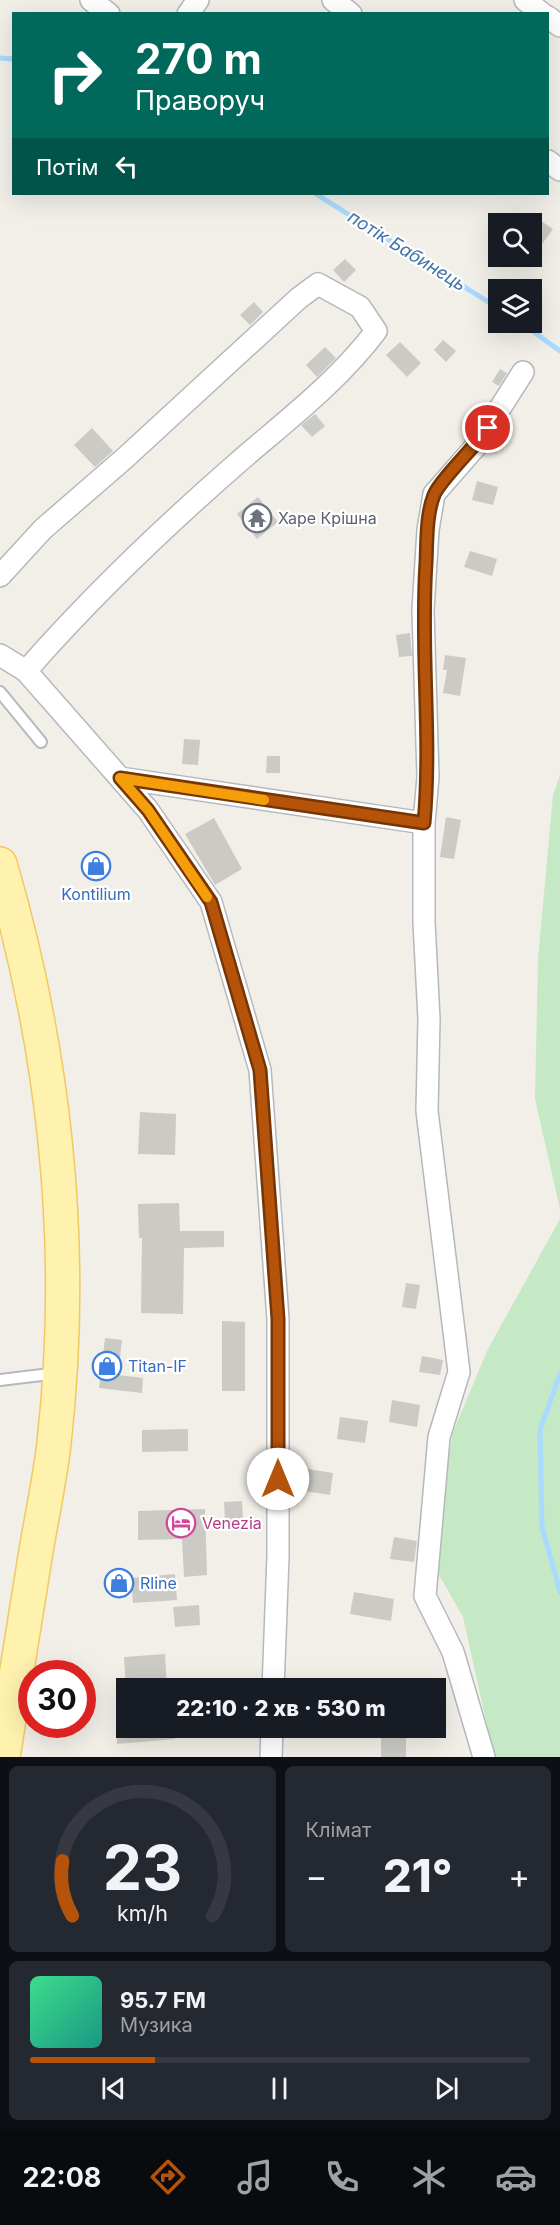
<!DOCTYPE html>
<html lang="uk">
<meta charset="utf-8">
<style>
:root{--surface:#171b24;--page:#242831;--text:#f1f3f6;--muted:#9ea1a6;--line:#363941;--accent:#b45309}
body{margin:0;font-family:Inter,sans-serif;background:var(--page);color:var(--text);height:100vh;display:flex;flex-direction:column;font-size:22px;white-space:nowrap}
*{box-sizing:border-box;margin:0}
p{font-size:20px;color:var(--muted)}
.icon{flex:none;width:33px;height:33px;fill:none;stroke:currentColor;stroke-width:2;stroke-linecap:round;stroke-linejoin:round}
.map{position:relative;height:1757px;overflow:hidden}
.side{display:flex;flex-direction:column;gap:9px;padding:9px;background:#0d0f14;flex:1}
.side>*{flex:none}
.hud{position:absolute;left:12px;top:12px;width:537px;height:183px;border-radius:0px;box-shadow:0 6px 24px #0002;background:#00695c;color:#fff;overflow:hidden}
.buttons{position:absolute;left:488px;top:213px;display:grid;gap:12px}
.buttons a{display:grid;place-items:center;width:54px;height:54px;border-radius:0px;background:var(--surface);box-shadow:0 6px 24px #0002;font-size:30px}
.speed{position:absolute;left:18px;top:1660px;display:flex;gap:12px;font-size:30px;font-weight:700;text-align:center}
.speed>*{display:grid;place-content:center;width:78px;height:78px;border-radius:50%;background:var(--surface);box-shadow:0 6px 24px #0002;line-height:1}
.speed .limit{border:9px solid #d22;background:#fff;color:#111}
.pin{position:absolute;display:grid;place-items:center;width:51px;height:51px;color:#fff;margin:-26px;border:3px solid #fff;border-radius:50%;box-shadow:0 2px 6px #0007}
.me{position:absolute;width:66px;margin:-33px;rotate:0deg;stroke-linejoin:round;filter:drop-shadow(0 0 4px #0008)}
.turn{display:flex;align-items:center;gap:21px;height:126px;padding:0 24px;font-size:27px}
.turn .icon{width:78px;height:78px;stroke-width:2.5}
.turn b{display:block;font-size:42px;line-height:51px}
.then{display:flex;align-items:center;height:57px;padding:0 24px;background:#0003;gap:12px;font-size:22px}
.big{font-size:45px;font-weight:800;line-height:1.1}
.side .widget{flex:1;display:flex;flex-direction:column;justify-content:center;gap:9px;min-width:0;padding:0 21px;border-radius:9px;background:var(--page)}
.side .dial{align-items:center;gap:0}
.dial svg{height:156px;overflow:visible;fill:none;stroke:var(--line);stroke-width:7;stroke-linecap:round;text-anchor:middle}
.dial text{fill:var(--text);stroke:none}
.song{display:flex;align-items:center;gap:18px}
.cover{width:72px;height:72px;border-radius:9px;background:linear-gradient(135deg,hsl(150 70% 55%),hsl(170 70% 35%))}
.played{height:6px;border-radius:3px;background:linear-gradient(90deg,var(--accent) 25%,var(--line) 25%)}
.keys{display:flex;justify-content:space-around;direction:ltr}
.heat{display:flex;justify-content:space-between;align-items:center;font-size:33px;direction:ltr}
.side .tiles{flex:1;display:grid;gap:9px;grid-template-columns:1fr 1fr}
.widget:last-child{grid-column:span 2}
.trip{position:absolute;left:116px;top:1678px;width:330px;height:60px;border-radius:0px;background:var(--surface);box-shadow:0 6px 24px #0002;font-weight:800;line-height:60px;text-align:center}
.tabs{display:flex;height:96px;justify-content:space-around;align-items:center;background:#090b0e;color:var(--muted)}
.tabs .icon{width:42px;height:42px}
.tabs .current{color:var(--accent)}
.tabs b{font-size:27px;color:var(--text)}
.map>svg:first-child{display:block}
.green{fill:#c5e8c5}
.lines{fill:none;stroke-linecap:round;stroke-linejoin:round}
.stream{stroke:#aadaff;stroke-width:5}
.building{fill:#cccac5}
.service-casing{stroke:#b5b8bc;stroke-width:14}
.minor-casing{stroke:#b5b8bc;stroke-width:24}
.primary-casing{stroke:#f2c960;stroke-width:36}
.service{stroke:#fff;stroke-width:10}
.minor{stroke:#fff;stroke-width:21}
.primary{stroke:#fff2af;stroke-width:33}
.route-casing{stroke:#753606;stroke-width:15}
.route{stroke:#b45309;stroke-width:10}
.slow{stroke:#f59e0b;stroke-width:10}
.labels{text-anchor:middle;stroke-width:4.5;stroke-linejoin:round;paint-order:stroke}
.worship-label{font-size:16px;fill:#5b616d;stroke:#fff;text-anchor:start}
.shop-label{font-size:16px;fill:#366cbe;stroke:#fff;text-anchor:start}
.hotel-label{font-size:16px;fill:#b23c85;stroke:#fff;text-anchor:start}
.water-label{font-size:18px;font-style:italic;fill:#4174aa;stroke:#fff}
</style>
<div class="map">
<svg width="560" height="1757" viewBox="0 0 560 1757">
<rect width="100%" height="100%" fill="#f1efe8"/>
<path class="green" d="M560,775v434l-25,-110 3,-140 15,-164z
M560,1219v538h-66l-31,-140 -33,-58 23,-127 35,-83z"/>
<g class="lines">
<path class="stream" d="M0,58l14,1
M316,194l182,114
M520,322l40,29
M560,1374l-20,56 2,97 18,65"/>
</g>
<path class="building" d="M531,214l22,15 -22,30z
M345,259l11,11 -12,12 -11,-12z
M254,302l9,10 -13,13 -10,-10z
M443,340l13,11 -10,11 -12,-12z
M400,342l21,21 -14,14 -21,-22z
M325,347l11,11 -19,19 -11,-12z
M500,369l7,4 -8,13 -7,-4z
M315,414l10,12 -13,11 -11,-12z
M92,428l21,23 -18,16 -21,-22z
M477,481l21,6 -5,18 -21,-5z
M258,497l20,25 -21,17 -20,-25z
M470,551l27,8 -5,17 -28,-9z
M410,633l2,23 -13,1 -3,-22z
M445,655l21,3 -6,38 -17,-3 4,-23h-4z
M184,739l16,1 -2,25 -16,-1z
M267,756h13v17h-14z
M446,817l15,3 -7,39 -14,-2z
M214,818l28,51 -27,16 -30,-51z
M140,1112l36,2 -1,41 -37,-1z
M179,1203l1,28h44v16l-40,1 -1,66 -42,-1 1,-75h-3l-1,-34z
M406,1283l14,2 -4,24 -14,-2z
M222,1321l23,1v69h-23z
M105,1338l17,2 -4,35 25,3 -1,15 -43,-5z
M422,1356l21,4 -3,15 -21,-3z
M392,1400l28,5 -3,22 -28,-5z
M340,1417l28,4 -3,22 -28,-4z
M188,1429v22l-46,1v-22z
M296,1467l37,6 -3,22 -38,-6z
M242,1501l1,19 -18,1 -1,-19z
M205,1509l2,66 -23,2 -2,-38 -44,1v-29z
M394,1537l23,4 -3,21 -24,-3z
M175,1574l2,26 -44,3 -2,-25z
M354,1592l40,7 -3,22 -41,-7z
M199,1605l1,20 -25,2 -2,-20z
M165,1654l2,35h-41l-2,-32z
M116,1728h59v11l-58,5z
M381,1728h25v29h-25z"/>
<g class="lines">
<g class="service-casing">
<path id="service" d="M0,692l41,50
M0,1380l58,-7"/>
</g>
<g class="minor-casing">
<path id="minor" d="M91,0l18,14
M333,0l18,14
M525,0l18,14
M188,14l10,-14
M548,17l12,9
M548,161l12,9
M0,576l43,-47 82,-71 174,-160 19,-14 42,23 16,24c-39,52 -93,92 -142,135 -72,63 -145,133 -208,205
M0,655l26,16 122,139 63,92 49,168 18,249v237l-5,133
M120,778l304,45
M271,1757l1,-29
M484,1757l-31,-105 -28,-56 14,-159 20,-65 -32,-261 2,-92 -5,-97v-99l4,-46 -5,-167 5,-80 6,-36 42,-48 47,-74"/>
</g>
<g class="primary-casing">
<path id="primary" d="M0,864c55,188 76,383 54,579 -4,36 -12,72 -18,108 -11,69 -22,137 -33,206"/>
</g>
<use href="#service" class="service"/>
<use href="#minor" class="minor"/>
<use href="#primary" class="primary"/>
</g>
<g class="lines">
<g class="route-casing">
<path id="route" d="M278,1479v-160l-18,-249 -49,-168 -63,-92 -28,-32 304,45c8,-87 -4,-173 2,-260 1,-21 0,-48 8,-68 6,-15 42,-49 54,-67"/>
</g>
<use href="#route" class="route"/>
<path class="slow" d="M207,897l-59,-87 -28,-32 144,22"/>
</g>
<defs>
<g id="temple-ring" transform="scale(1.5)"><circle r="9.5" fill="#fff" stroke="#6b7280" stroke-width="1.5"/><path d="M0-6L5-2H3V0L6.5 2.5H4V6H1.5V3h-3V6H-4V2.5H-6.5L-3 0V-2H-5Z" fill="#6b7280"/></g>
<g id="shop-ring" transform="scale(1.5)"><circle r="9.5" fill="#fff" stroke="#3f7fe0" stroke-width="1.5"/><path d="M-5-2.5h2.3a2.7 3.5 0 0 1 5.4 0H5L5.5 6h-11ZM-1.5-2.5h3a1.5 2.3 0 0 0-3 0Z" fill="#3f7fe0"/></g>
<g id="hotel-ring" transform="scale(1.5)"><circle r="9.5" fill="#fff" stroke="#d1479c" stroke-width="1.5"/><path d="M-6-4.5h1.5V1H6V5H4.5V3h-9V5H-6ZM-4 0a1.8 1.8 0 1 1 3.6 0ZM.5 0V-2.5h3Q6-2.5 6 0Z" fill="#d1479c"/></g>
</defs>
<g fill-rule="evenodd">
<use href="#temple-ring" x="257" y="518"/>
<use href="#shop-ring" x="96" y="866"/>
<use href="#shop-ring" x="107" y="1366"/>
<use href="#hotel-ring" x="181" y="1523"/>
<use href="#shop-ring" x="119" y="1583"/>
</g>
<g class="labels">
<g class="worship-label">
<text x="278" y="524">Харе Крішна</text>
</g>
<g class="shop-label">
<text x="96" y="900" text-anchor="middle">Kontilium</text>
<text x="128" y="1372">Titan-IF</text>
<text x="140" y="1589">Rline</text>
</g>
<g class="hotel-label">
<text x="202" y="1529">Venezia</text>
</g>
<g class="water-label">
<text transform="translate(407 251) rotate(32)" y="6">потік Бабинець</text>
</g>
</g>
</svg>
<div class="buttons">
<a><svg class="icon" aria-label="search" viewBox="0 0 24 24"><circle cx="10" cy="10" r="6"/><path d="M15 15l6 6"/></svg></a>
<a><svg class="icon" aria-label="layers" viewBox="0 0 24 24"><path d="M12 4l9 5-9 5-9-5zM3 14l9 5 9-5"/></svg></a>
</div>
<div class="speed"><div class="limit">30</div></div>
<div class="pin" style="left:488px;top:428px;background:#d93025"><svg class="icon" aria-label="arrive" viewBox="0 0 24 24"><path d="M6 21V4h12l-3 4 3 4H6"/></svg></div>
<svg class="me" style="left:278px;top:1479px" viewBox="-20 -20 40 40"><circle r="19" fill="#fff"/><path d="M0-13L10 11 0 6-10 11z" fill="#b45309"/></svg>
<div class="trip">22:10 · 2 хв · 530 m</div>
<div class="hud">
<div class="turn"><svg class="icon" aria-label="right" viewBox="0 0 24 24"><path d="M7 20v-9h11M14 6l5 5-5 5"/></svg><div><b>270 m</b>Праворуч</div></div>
<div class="then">Потім<svg class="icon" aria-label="left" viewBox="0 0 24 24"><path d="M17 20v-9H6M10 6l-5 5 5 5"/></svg></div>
</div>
</div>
<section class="side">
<div class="tiles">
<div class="widget dial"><svg viewBox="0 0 100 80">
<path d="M14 69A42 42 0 1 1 86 69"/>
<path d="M14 69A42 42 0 0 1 9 41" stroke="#b45309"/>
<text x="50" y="56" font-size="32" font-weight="700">23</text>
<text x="50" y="72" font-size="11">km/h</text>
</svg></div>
<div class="widget"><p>Клімат</p>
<div class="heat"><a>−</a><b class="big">21°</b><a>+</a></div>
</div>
<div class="widget">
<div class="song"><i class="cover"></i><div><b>95.7 FM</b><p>Музика</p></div></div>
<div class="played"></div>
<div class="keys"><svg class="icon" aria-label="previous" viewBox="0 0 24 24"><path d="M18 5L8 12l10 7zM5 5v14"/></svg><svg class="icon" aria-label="pause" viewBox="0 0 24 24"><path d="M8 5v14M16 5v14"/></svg><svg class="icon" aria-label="next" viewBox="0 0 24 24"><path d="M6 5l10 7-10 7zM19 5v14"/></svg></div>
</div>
</div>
</section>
<nav class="tabs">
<b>22:08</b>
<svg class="icon current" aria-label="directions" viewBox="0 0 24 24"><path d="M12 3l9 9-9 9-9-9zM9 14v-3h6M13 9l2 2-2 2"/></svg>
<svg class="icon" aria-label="music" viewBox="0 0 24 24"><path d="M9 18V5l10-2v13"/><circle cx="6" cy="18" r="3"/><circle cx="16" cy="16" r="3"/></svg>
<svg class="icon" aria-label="phone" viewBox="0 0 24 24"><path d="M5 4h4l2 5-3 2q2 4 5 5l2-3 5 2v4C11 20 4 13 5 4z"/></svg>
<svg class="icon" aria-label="climate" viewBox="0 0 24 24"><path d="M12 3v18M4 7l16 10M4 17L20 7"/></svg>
<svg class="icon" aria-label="car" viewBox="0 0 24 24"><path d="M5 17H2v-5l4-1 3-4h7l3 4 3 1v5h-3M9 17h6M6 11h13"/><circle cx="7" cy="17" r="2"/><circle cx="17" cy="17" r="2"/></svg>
</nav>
